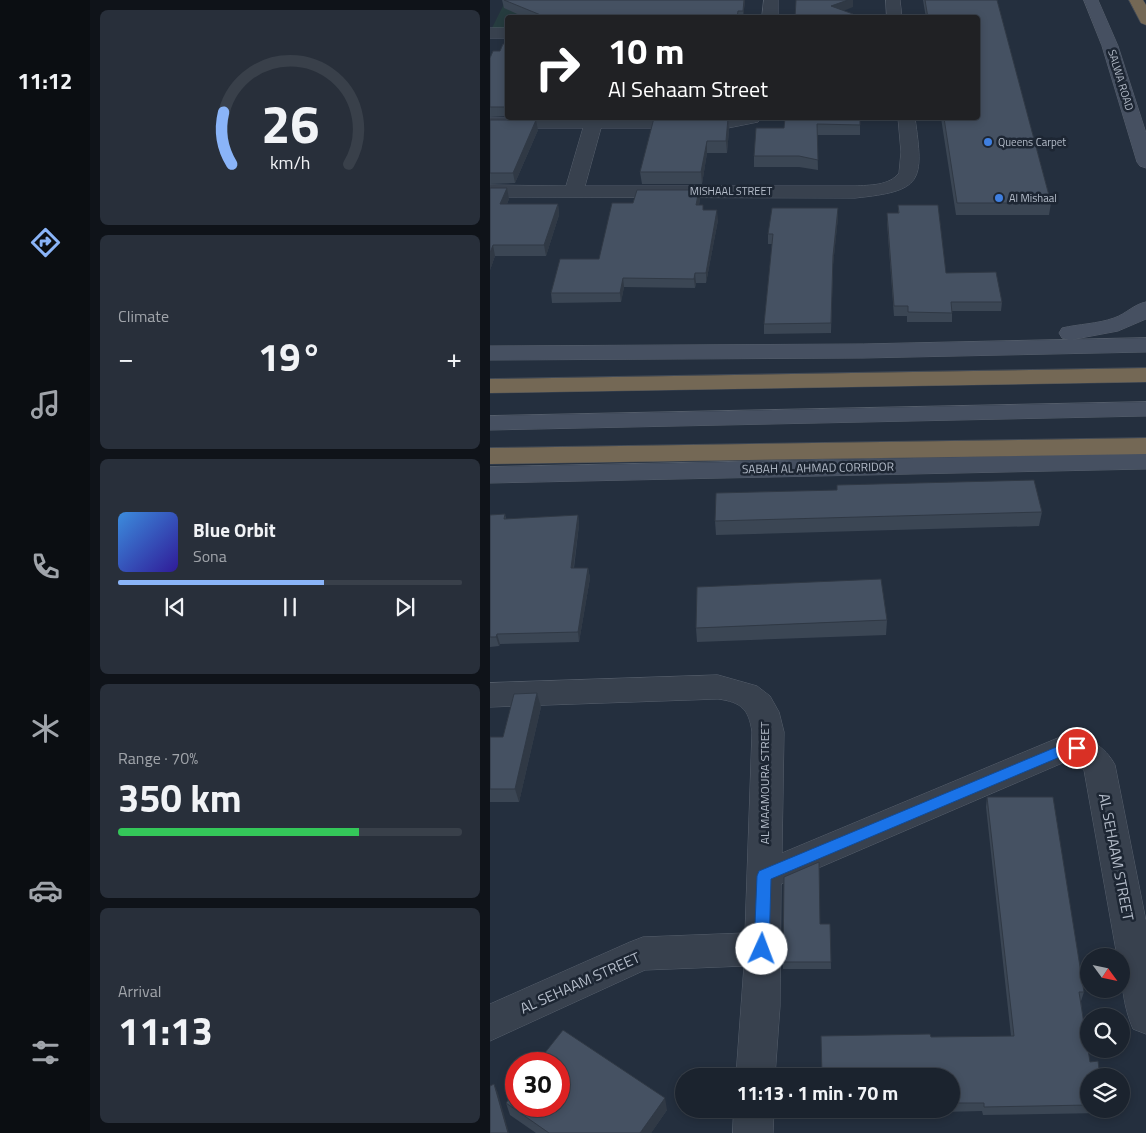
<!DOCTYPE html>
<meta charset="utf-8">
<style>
:root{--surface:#1b232e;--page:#282f3a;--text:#f1f3f6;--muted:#a0a4aa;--line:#39404a;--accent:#8ab4f8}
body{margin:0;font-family:"Titillium Web",sans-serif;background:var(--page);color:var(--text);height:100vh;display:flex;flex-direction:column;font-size:19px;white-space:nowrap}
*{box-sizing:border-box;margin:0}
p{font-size:16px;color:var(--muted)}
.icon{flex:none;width:28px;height:28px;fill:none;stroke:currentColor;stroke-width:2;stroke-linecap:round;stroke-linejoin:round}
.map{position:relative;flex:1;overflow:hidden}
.drawer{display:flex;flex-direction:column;gap:10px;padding:10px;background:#0f1319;width:400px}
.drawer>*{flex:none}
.guide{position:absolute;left:15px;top:15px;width:475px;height:105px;border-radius:5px;box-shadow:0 2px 8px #0003,0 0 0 1px var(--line);background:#202124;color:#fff;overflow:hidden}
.needle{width:32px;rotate:123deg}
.tools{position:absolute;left:590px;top:948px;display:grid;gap:10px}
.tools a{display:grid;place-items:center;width:50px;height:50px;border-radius:50%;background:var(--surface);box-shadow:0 2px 8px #0003,0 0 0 1px var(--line);font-size:25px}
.speed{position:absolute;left:15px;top:1052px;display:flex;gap:10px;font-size:25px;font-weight:700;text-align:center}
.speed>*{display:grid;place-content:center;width:65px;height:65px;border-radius:50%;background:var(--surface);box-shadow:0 2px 8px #0003,0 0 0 1px var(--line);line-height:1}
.speed .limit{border:8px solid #d22;background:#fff;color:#111}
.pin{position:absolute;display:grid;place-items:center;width:42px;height:42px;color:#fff;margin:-21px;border:2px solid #fff;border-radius:50%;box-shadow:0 1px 5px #0007}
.me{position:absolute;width:55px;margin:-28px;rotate:2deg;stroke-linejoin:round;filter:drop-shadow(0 0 4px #0008)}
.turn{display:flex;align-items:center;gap:18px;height:105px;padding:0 20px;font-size:22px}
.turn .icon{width:65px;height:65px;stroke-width:2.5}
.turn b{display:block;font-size:35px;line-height:42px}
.big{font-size:38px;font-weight:700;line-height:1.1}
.drawer .tile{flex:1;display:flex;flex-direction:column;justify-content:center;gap:8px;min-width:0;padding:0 18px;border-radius:8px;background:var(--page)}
.drawer .dial{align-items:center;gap:0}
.dial svg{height:130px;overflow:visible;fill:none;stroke:var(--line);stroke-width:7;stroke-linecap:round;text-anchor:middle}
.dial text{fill:var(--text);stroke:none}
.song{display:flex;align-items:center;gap:15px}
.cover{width:60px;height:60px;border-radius:8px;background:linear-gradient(135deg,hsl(210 70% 55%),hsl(250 70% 35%))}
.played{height:5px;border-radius:2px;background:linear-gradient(90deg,var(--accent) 60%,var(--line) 60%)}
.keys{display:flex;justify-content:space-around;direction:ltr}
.heat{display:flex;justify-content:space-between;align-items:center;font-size:28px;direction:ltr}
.charge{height:8px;border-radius:4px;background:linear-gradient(90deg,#34c759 70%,var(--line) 0)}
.trip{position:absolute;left:185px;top:1068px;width:285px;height:50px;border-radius:25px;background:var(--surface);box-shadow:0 2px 8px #0003,0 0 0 1px var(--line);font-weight:700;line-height:50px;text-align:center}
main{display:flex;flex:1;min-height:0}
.tab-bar{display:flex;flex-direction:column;width:90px;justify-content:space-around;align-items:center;background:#0b0e12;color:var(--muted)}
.tab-bar .icon{width:35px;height:35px}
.tab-bar .active{color:var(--accent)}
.tab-bar b{font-size:22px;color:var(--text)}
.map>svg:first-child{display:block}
.green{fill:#263c3f}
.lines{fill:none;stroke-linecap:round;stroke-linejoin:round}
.street-casing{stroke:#565f6c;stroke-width:1}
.secondary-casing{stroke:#565f6c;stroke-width:1}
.highway-casing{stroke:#434c59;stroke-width:1}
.street{fill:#38414e;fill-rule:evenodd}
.secondary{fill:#465061;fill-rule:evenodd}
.highway{fill:#746855;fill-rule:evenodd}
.wall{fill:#3b4654}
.shaded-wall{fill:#303945}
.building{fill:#455162;stroke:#303945}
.route{fill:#1a73e8;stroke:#114b97}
.shop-dot{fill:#3f7fe0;stroke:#1d2633;stroke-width:2}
.labels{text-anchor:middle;stroke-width:5;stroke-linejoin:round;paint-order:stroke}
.far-street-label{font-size:11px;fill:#b4bcc9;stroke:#1d2633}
.far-poi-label{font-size:11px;fill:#b4bcc9;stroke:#1d2633;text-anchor:start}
.street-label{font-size:12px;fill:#b4bcc9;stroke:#1d2633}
.near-street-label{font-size:15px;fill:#b4bcc9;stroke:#1d2633}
</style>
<main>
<nav class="tab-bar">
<b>11:12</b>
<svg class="icon active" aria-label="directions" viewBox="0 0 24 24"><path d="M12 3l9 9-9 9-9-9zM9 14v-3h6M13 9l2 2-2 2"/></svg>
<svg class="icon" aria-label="music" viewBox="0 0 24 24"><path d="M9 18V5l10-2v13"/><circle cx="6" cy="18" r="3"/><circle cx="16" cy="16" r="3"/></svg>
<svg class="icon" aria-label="phone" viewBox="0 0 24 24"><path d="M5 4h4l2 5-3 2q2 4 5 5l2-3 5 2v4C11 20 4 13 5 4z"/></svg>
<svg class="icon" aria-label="climate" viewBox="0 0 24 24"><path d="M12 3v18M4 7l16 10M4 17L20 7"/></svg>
<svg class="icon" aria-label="car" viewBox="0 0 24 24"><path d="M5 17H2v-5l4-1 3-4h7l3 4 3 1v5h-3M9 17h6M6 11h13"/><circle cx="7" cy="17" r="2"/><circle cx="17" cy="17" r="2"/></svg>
<svg class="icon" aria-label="filters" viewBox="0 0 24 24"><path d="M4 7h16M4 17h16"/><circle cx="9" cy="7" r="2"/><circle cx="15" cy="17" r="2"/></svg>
</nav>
<section class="drawer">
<div class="tile dial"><svg viewBox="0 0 100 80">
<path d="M14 69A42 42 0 1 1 86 69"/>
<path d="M14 69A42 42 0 0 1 9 37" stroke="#8ab4f8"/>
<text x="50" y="56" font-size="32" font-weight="700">26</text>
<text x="50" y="72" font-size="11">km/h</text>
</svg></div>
<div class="tile"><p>Climate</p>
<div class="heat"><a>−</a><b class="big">19°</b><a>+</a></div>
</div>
<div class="tile">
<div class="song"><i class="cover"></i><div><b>Blue Orbit</b><p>Sona</p></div></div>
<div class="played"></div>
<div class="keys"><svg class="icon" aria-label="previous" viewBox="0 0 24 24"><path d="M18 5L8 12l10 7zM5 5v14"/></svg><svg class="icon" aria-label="pause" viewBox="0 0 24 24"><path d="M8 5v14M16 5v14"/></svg><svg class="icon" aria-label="next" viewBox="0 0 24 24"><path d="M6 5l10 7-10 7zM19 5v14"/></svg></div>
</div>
<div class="tile"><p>Range · 70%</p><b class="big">350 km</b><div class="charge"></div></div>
<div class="tile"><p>Arrival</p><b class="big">11:13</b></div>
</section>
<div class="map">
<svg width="656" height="1133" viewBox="0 0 656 1133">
<rect width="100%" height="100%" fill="#242f3e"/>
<path class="green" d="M16,0l64,17 -62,1 -1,11 -15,-1z"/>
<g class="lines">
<g class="street-casing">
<path id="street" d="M274,0h14v18h-16z
M396,0h14l2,18h-15z
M0,28h18v10h-18z
M0,118h271l-3,4 -30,6h-127l-16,58h270c15,-1 34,0 44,-13l2,-21 -3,-34h17c9,64 8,73 -60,80l-365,-1v-12l76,1 17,-58h-93z
M228,675l39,11 13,10 9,16 5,20 -2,121 283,-118c22,1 40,11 50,30l31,156v113l-13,-5c-10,-23 -12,-48 -12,-73h-4l-33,-186 -11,-9h-6l-286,123 -1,122 -5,70h-39l8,-110 -99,4 -155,71v-37l140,-62 13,-5 102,-4 7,-201c-3,-23 -11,-30 -34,-33l-228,8v-24z
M244,1109h40l-1,24h-40z"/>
</g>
<g class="secondary-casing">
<path id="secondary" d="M594,0h14l20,46 28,87v35l-6,-2 -3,-4 -35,-116z
M656,302v17l-28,12 -48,9 -8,-2 -3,-5 3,-5c17,-4 35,-4 52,-10 12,-4 20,-14 32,-16z
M656,338v14l-283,6 -373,2v-14l373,-2z
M656,402v14l-656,14v-14z
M656,453v16l-656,14v-16z"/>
</g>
<g class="highway-casing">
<path id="highway" d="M639,0h14l3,5v20l-5,-2z
M656,368v14l-656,11v-14z
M656,438v16l-656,10v-16z"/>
</g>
<use href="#street" class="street"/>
<use href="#secondary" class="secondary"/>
<use href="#highway" class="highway"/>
</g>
<path class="wall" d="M12,0h243l-2,18h-217l-22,-10z
M433,0h74l54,203 -2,12h-93l-15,-97h37v-100h-52z
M18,44v72l-18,1v-59l10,-7z
M238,118l1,12 -2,23h-20l-5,31h-60l-2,-12z
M370,118v17h-43l1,35 -19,-3h-45v-11l30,-28z
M0,120l48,10 -23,53 -25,1z
M0,188l19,11 -2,5h51l1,11 -13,41h-51l-5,14z
M210,199l-1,6 5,5 14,10 -12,63h-10l-1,5 -71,-1 -3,15 -69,1 -1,-10 48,-34 34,-56z
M408,205l48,68 56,29 -1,9h-49v11h-45v-6h-13l-7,-93v-10h11z
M348,217l-5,48 -2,68 -67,1v-10l8,-80h-4v-10z
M347,490l205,22 -3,14 -323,9 -1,-14z
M15,514l1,5 72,-4 1,10 -5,43h14l2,10 -11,64 -79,2 -1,2 -9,1v-132z
M397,620l-1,15 -189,7 -1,-14z
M47,693l4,14 -22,95h-29v-65h13z
M497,797l97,195 -3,9 8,75v33h14l-1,4 -119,2 -1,-4 -160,4v-6h129v-33l-20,-39 80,-1 -25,-229z
M330,924h10l1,45h-48v-7z
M16,1103l161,7 -16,23h-115l-26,-18z"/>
<path class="shaded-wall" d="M254,0h1l-2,18v-7z
M358,0h5v7l-22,9v-10z
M238,118l1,12 -2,23 -1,-12z
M46,120l2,10 -23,53 -2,-10z
M217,141v12l-5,31 -1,-12z
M17,188l2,11 -7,16 -2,-11z
M209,190l1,9 -3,15 -1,-9z
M68,204l1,11 -13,41 -2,-11z
M348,208v9l-5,48 -2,68 2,-77z
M227,210l1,10 -12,63v-10z
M3,245l2,11 -5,14v-17z
M205,273l1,10 -1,5 -1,-9z
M133,278l1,9 -3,15 -1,-9z
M88,515l1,10 -7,53 -1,-10z
M98,568l2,10 -11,64 -1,-10z
M7,634l3,10 -1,2 -3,-9z
M47,693l4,14 -22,95 -4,-13z
M4,1084l4,9 11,40h-1z
M175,1098l2,12 -16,23h-11z"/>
<path class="building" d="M14,0h240l-1,11h-5l-1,7h-189z
M306,0h52l-17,6 22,8v4h-58z
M435,0h72l54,203h-94l-13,-85h34v-100h-50z
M13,44h5v63h-18v-49l3,-7h7z
M164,118h74l-2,23h-19l-6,31h-61z
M295,118h75v7l-43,-1 1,36 -19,-4h-45l2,-28h28z
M0,120h46l-23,53h-23z
M0,188h17l-7,16h58l-14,41h-51l-3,8z
M147,190h62l-3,15h7v5h14l-11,63h-11l-1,6 -71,-1 -3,15h-69l9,-34h39l13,-56h21z
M408,205h40l8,68 50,-1 6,30h-51l1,11 -44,-1v-6h-14l-7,-93h12z
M282,208h66l-5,48 -2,67 -67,1 9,-90h-5z
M544,480l8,32 -327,9 1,-28 121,-3v-5z
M15,514l-1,5 74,-4 -7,53h17l-10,64 -81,2 -1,3h-6v-122z
M391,579l6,41 -191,8 1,-41z
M47,693l-22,96h-25v-52h13l11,-43z
M497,797h66l31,195h-5l11,70 8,-1 2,15h-11v29l-105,2v-4h-33v-27h-129l-1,-40 109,-2 1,3 83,-1z
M329,862l1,62h10l1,38h-48l1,-85z
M73,1030l102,68 -25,35h-91l-43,-30 10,-14v17h43v-42h-23z
M4,1084l14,49h-18v-47z"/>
<path class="route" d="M576,743l16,2 2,3 -2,4 -15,2 -296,125 -2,70 -2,4 -5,2 -6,-2 -2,-4 3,-73 2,-5z"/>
<g class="shop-dot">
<circle cx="498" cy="142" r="5"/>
<circle cx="509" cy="198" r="5"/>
</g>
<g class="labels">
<g class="far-street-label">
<text transform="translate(631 80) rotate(73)" y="4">SALWA ROAD</text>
<text x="241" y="195">MISHAAL STREET</text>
</g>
<g class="far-poi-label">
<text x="508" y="146">Queens Carpet</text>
<text x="519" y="202">Al Mishaal</text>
</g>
<g class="street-label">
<text transform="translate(328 468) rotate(-1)" y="4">SABAH AL AHMAD CORRIDOR</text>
<text transform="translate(275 783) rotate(-90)" y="4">AL MAAMOURA STREET</text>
</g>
<g class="near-street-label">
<text transform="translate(626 857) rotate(79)" y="5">AL SEHAAM STREET</text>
<text transform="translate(90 983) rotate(-24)" y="5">AL SEHAAM STREET</text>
</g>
</g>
</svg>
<div class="tools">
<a><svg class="needle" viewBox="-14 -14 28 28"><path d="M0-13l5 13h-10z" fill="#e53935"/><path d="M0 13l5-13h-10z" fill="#a0a4aa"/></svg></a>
<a><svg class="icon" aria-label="search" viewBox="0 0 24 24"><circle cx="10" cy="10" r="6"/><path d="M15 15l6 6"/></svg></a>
<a><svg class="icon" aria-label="layers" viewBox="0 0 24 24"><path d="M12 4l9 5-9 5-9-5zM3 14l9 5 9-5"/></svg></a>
</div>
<div class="speed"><div class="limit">30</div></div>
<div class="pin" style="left:587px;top:748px;background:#d93025"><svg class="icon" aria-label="arrive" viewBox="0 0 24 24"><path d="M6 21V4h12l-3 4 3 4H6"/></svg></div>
<svg class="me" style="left:272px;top:949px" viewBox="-20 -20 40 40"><circle r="19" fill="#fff"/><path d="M0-13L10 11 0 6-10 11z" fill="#1a73e8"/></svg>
<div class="trip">11:13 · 1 min · 70 m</div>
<div class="guide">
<div class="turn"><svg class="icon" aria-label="right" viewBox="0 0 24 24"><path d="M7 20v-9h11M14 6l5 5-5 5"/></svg><div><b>10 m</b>Al Sehaam Street</div></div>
</div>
</div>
</main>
